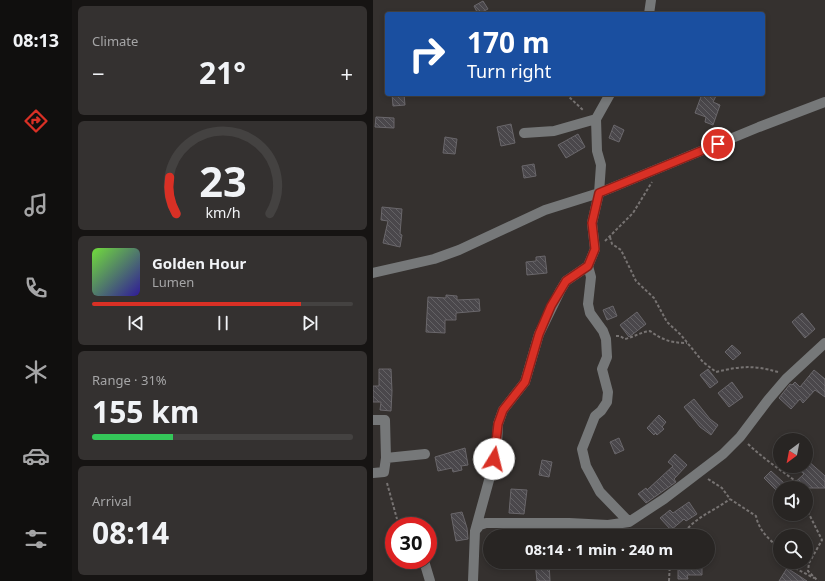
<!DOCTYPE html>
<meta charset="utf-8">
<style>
:root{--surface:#282523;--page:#343130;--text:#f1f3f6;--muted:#a5a5a6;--line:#444241;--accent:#d93025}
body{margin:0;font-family:"Noto Sans",sans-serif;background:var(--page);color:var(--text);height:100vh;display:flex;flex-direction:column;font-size:15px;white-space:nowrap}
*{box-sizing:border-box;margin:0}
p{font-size:13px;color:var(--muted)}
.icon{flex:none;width:22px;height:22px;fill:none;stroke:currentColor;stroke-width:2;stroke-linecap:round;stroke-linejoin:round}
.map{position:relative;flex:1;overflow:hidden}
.sheet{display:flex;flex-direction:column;gap:6px;padding:6px;background:#161413;width:301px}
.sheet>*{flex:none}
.hud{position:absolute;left:12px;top:12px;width:380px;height:84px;border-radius:4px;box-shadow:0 2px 6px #0003,0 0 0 1px var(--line);background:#1a4fa0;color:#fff;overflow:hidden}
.needle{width:26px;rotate:212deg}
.tools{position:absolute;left:400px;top:433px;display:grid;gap:8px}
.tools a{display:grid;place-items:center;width:40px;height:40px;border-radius:50%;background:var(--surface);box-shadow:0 2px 6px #0003,0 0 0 1px var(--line);font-size:20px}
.speed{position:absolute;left:12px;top:517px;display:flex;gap:8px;font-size:20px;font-weight:700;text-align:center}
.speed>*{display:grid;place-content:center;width:52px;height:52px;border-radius:50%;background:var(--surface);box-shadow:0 2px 6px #0003,0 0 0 1px var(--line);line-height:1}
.speed .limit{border:6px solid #d22;background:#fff;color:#111}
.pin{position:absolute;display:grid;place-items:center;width:34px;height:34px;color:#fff;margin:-17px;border:2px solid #fff;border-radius:50%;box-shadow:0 1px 4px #0007}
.me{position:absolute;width:44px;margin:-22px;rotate:9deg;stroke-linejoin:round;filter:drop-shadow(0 0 3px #0008)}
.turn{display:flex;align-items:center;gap:14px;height:84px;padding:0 16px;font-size:18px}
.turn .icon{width:52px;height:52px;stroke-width:2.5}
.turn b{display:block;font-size:28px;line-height:34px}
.big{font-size:30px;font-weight:700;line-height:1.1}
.sheet .widget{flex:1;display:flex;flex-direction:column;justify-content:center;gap:6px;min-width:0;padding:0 14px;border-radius:6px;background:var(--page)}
.sheet .dial{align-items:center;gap:0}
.dial svg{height:104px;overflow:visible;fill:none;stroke:var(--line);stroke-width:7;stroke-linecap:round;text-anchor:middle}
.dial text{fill:var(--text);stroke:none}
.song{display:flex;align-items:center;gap:12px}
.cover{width:48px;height:48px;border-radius:6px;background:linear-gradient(135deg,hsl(100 70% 55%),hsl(250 70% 35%))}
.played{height:4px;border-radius:2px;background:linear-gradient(90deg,var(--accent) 80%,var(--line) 80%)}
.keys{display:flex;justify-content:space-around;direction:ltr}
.heat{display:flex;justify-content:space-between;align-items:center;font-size:22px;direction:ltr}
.charge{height:6px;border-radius:3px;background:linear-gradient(90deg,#34c759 31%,var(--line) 0)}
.trip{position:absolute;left:110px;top:529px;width:232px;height:40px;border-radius:20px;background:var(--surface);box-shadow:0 2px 6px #0003,0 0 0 1px var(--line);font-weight:700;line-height:40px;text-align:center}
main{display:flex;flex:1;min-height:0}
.dock{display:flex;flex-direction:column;width:72px;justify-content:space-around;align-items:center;background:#100f0e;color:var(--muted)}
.dock .icon{width:28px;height:28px}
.dock .selected{color:var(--accent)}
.dock b{font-size:18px;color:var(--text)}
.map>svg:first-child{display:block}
.building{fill:url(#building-back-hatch);stroke:#6a676b}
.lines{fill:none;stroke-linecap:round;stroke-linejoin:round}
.path{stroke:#777372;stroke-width:2;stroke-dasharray:3 2;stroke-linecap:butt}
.minor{stroke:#767879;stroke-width:10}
.route-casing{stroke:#8d1f18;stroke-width:10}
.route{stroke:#d93025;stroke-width:7}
</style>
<main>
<nav class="dock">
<b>08:13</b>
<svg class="icon selected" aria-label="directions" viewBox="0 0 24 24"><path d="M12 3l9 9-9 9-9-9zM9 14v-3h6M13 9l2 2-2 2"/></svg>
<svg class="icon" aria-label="music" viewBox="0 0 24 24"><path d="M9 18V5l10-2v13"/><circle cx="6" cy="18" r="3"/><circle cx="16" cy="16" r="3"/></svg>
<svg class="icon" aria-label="phone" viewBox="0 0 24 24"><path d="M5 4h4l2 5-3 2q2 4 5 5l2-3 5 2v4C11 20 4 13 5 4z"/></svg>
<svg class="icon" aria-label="climate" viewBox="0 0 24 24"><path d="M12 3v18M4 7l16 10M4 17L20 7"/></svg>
<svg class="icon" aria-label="car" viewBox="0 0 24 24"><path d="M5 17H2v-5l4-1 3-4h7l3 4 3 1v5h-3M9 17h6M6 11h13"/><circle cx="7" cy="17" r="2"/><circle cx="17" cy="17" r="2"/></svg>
<svg class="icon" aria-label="filters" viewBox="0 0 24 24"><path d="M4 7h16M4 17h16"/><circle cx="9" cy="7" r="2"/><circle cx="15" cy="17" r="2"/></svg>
</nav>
<section class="sheet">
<div class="widget"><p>Climate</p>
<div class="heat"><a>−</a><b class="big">21°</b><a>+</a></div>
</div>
<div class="widget dial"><svg viewBox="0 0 100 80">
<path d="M14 69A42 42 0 1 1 86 69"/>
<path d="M14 69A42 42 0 0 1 9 41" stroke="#d93025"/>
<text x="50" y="56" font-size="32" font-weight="700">23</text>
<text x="50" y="72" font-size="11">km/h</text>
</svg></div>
<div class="widget">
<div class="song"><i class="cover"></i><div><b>Golden Hour</b><p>Lumen</p></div></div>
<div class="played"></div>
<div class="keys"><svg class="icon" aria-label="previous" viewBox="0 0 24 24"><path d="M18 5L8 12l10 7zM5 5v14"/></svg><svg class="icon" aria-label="pause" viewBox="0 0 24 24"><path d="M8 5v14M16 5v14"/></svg><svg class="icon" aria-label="next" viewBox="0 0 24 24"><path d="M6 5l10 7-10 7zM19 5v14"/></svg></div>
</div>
<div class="widget"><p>Range · 31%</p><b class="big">155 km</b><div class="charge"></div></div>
<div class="widget"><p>Arrival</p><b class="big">08:14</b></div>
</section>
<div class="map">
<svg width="452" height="581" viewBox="0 0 452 581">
<defs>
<pattern id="building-back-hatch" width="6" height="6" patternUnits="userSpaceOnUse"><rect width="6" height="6" fill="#4a474b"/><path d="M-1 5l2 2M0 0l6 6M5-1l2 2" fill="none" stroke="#646265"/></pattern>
</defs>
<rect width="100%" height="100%" fill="#35312f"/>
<path class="building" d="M110,1l5,8 -10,5 -4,-8z
M19,94h12l1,11 -12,1z
M329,94h15l-4,8 7,3 -7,20 -8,-3 1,-5 -11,-4z
M3,117l18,1v10l-19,-1z
M138,124l4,19 -14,3 -4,-19z
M241,125l10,5 -5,12 -10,-4z
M205,134l7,13 -19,11 -8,-13z
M72,137l12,2 -2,15 -12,-1z
M161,164l2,12 -12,2 -2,-12z
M9,207l20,2 -2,25 2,1 -2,12 -17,-4 5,-22 -7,-1z
M172,256l2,17 -20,2 -1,-13 10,-1v-4z
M73,295l11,1v4l22,-1 1,12 -24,2v7h-11v13l-19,-1 2,-35 18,1z
M240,306l4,10 -10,4 -4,-10z
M264,312l9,12 -17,13 -9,-12z
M429,313l13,16 -10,9 -13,-16z
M359,345l9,8 -8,7 -8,-8z
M6,369h12l1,22 -1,20 -11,-1 1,-8h-8v-16h6z
M335,369l10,13 -8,6 -10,-13z
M441,370l11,9v18l-10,-7 -12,13 -3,-4 -9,10 -12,-11 11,-14 2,1 3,-3 5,5z
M359,382l11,15 -14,10 -11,-14z
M321,399l16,20 8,6 -7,10 -11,-8 -16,-20z
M286,415l7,7 -4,5 2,2 -7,6 -2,-2 -1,2 -7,-7z
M246,438l5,12 -9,4 -5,-12z
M92,448l3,17 -7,1 1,4 -9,2 -1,-4 -14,3 -3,-14z
M302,454l12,11 -13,14 2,3 -30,21 -8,-9 8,-6 1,2 26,-24 -5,-4z
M433,459l19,17v12h-36l15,-14 -9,-8h11z
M169,460l10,2 -3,15 -10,-2z
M398,471l14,13 -7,8 -14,-14z
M138,489l16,1 -3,24 -15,-1z
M316,502l8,12 -11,7 -2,-2 -13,11 -11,-12 10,-8 3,3z
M89,512l5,16 1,11 -12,2 -5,-27z
M162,562h14l1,19h-13z
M305,562h24v13h-15l1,4h-10z
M414,568l20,13h-28z"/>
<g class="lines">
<path class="path" d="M193,94l18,17
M237,237l2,7 9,6 15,31 18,17 13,24 14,13 22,27 13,10c25,-6 37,-7 62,0
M232,241l28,-28 19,-31
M243,336h4l5,3c9,-2 16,-7 25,-8 12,9 22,12 37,12
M375,444c18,17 37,29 57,44
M335,479l14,9 8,11 26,17c3,15 13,23 24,33
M14,483l10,36
M433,489l5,4 -2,21 13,26 -13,23 -1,8 10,10
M309,536c11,-18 32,-25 48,-37
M416,562v3l25,13
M296,581l1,-19"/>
<path class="minor" d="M276,14l2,-14
M151,133l30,-2 42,-12
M215,266l3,11 -3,27 2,9 13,18 3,8 1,18 -5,12 6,23 -1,10 -6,9 -6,5 -13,33 4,17 14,26 29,30
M0,273l61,-14 25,-9 86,-40 54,-17 160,-66 66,-25
M0,420h12l1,38 -2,14 -11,1
M13,458l39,-4
M102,531l5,-6 6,-2h83l39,2 21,-3 35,-23 59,-45 17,-17 28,-37 18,-21 39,-36
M51,561l6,20
M100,581l2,-50 16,-58 6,-28 1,-21 5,-14 22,-28 14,-48 21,-43 6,-10 22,-15 7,-17 -3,-26 7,-30 2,-28 -4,-14 -1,-32 14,-25"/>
</g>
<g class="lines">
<g class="route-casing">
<path id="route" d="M121,459l4,-35 5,-14 22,-28 14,-48 12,-28 15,-25 22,-15 7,-17 -3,-26 7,-30 119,-49"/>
</g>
<use href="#route" class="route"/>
</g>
</svg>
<div class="tools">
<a><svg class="needle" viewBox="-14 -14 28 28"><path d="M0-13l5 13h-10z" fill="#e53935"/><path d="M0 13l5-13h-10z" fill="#a5a5a6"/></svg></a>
<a><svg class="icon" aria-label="sound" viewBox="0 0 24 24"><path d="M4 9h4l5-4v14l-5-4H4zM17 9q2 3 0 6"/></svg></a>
<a><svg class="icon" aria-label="search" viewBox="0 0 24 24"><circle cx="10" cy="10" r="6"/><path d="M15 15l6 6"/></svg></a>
</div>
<div class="speed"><div class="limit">30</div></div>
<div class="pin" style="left:345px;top:144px;background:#d93025"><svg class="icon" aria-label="arrive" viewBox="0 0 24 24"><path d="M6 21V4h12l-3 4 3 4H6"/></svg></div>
<svg class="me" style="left:121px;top:459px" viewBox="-20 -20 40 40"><circle r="19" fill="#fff"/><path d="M0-13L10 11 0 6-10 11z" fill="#d93025"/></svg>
<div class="trip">08:14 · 1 min · 240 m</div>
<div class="hud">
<div class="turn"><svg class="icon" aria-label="right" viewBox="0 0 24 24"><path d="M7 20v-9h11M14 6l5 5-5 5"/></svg><div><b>170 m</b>Turn right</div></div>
</div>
</div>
</main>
